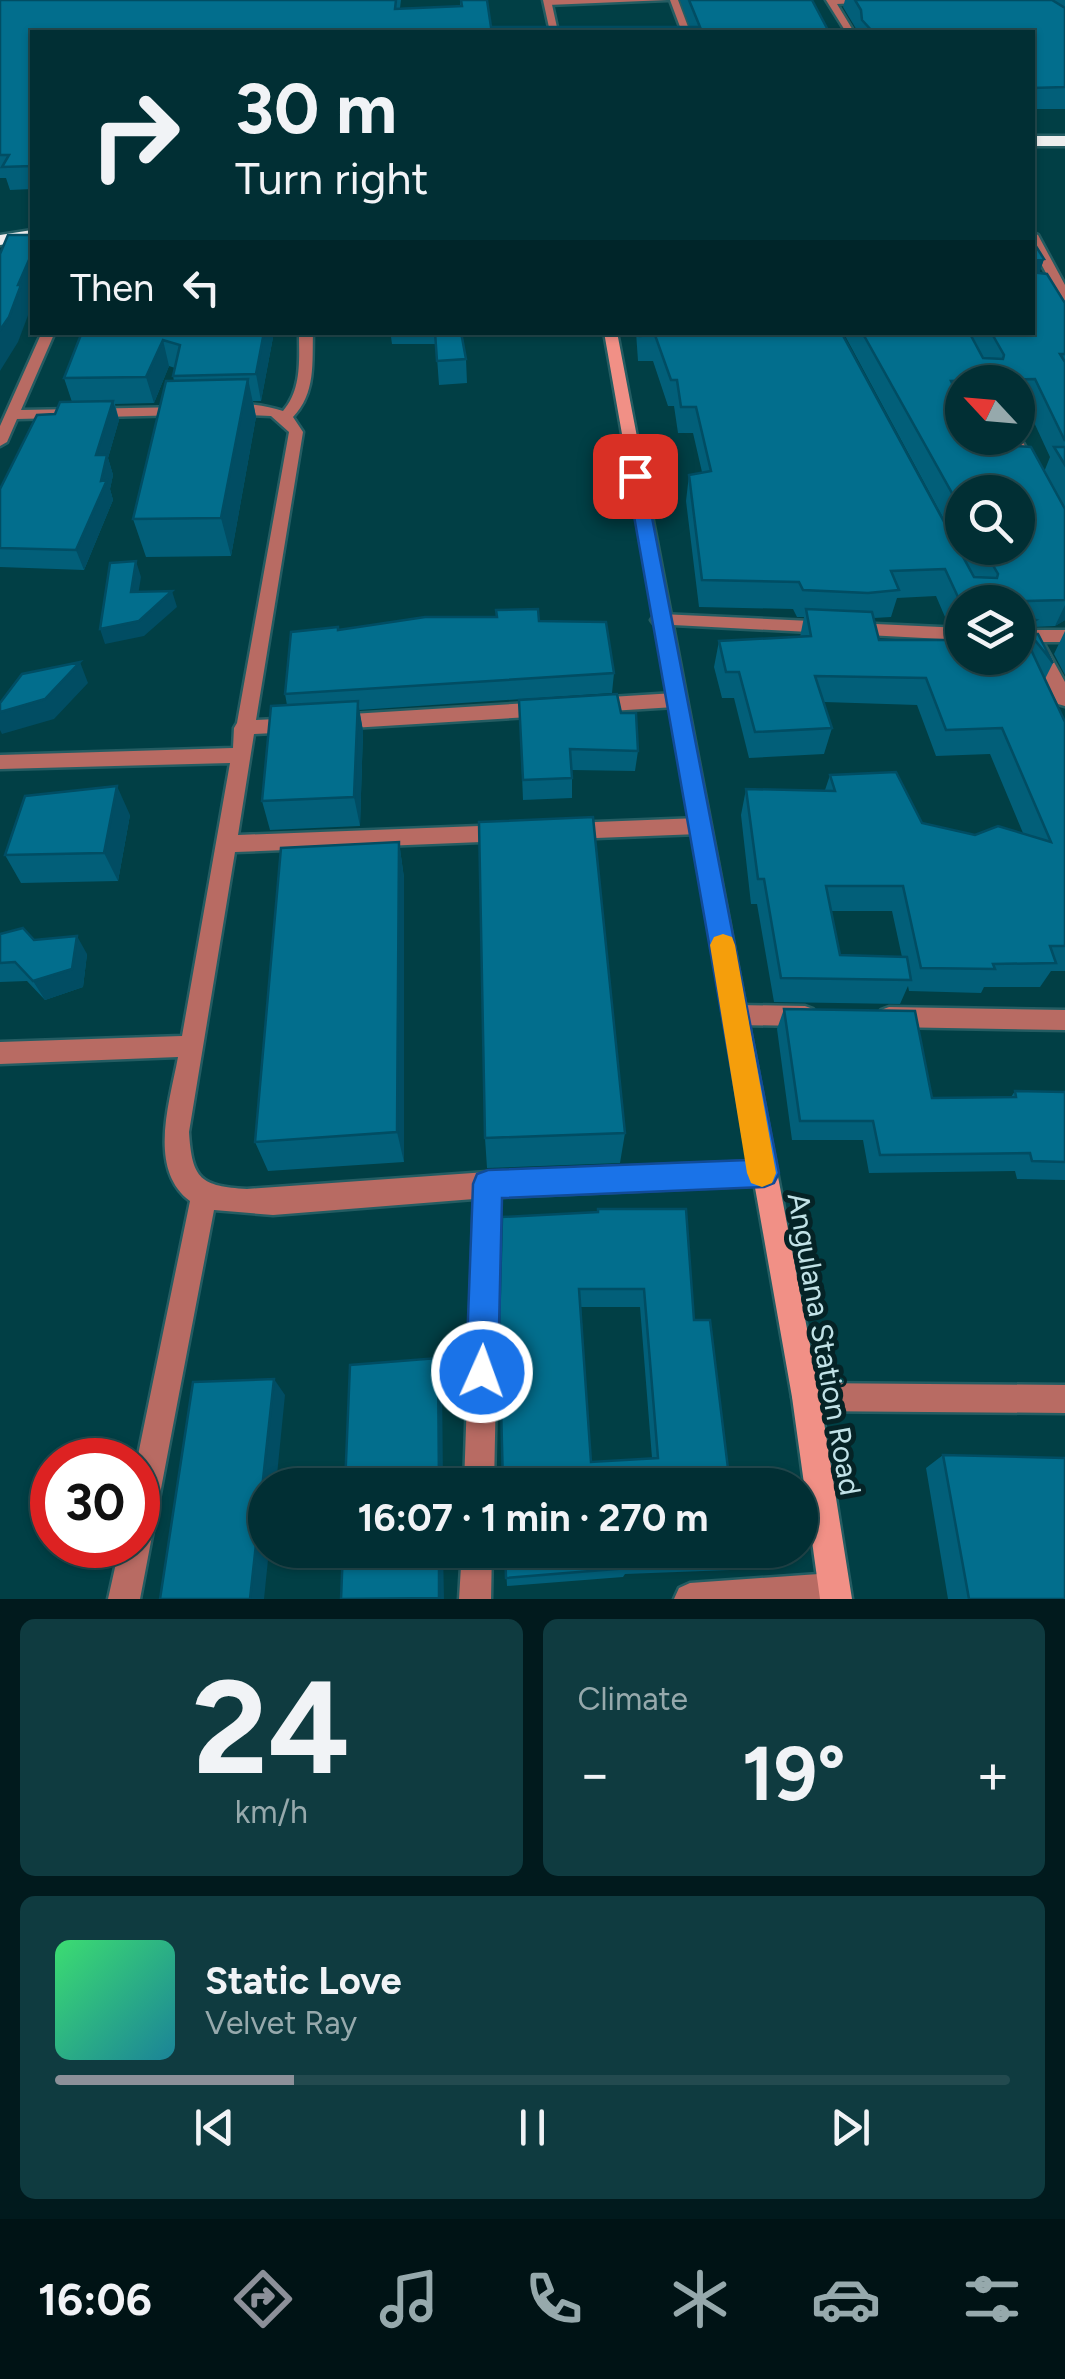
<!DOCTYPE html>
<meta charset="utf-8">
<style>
:root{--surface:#012f34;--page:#0f3b40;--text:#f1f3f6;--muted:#96a9ac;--line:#234a4f;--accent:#8c9099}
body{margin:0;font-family:Figtree,sans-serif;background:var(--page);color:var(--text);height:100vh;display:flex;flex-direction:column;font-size:38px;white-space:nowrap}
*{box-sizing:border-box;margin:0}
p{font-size:32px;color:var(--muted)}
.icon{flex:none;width:55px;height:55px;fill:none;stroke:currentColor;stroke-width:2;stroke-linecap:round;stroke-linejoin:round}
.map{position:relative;height:1599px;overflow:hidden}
.drawer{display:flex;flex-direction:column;gap:20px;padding:20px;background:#011a1d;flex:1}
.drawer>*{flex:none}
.banner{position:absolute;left:30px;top:30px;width:1005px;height:305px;border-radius:0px;box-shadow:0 2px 8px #0004,0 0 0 2px var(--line);background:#012f34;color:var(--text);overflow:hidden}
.needle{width:65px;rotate:296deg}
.tools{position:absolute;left:945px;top:365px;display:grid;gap:20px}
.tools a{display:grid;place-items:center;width:90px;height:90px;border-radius:50%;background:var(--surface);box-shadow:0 2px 8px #0004,0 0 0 2px var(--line);font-size:50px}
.speed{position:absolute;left:30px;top:1438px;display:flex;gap:20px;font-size:50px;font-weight:700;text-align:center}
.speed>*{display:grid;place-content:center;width:130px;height:130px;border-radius:50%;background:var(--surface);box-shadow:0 2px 8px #0004,0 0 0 2px var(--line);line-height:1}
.speed .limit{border:15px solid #d22;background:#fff;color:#111}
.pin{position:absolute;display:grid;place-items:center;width:85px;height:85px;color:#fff;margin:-42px;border-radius:20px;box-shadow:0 5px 15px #0006}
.me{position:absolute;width:110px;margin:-55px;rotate:2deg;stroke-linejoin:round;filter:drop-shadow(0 0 8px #0008)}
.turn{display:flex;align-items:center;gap:35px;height:210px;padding:0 40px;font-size:45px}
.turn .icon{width:130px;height:130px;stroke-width:2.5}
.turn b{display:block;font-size:70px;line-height:85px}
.then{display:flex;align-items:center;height:95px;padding:0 40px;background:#0003;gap:20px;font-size:38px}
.big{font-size:75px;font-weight:700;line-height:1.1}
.drawer .widget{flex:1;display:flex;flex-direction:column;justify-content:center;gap:15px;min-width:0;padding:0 35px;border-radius:15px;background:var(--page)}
.drawer .dial{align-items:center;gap:0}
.dial b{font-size:130px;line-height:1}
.song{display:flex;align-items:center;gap:30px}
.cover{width:120px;height:120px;border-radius:15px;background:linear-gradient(135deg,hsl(140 70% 55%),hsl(190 70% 35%))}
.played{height:10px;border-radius:5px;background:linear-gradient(90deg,var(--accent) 25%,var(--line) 25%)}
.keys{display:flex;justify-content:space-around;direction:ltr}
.heat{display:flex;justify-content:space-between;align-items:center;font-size:55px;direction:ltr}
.drawer .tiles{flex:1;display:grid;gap:20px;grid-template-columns:1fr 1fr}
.widget:last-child{grid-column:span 2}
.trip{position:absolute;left:248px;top:1468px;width:570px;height:100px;border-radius:50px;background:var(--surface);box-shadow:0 2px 8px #0004,0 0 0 2px var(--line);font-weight:700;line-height:100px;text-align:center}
.tab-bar{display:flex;height:160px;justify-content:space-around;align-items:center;background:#001315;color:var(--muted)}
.tab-bar .icon{width:70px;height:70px}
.tab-bar .on{color:var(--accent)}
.tab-bar b{font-size:45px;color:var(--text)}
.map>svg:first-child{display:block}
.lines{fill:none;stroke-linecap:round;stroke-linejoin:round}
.lane-casing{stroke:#245c62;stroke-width:5}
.street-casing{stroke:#245c62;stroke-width:5}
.secondary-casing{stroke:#245c62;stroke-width:5}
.highway-casing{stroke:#245c62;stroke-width:5}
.lane{fill:#b86b63;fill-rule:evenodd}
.street{fill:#b86b63;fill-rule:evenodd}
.secondary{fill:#f19086;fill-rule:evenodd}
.highway{fill:#eee;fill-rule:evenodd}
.wall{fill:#025f79;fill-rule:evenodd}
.shaded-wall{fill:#014d63}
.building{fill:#026e8d;stroke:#014d63;stroke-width:2.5;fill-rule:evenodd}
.route{fill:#1a73e8;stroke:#114b97;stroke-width:2.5}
.slow{fill:#f59e0b}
.labels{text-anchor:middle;stroke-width:10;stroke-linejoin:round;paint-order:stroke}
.street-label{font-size:30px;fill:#c1e2e7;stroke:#052326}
</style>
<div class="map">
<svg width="1065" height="1599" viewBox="0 0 1065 1599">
<rect width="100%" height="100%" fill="#013f45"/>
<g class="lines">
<g class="lane-casing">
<path id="lane" d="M546,0h121l-119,5 -4,-3z
M670,0h8l12,32h-8z
M826,0h87l-76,4 17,28h-8z"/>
</g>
<g class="street-casing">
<path id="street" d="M543,0h8l7,32h-8z
M1032,232l6,3 27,50v16l-6,-4 -27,-50z
M42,332h13l-34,78 164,-3 7,4 -7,4 -168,4 -10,23 -7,4v-20z
M299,332h14c-1,31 3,61 -20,85l10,15 -47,288 40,-2 9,7 -9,7 -42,2 -16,101 268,-10 7,2 3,6 -3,6 -7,2 -271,11 -46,280c3,48 12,54 58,57l240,-17 277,-11 9,3 4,9 -4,9 -9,3 -264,12 -6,288h-30l10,-286 -201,16 -59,-5 -74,389h-32l12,-54h18l-1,-85 53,-259c-43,-32 -20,-100 -12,-144l-178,7v-22l182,-6 48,-273 -230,6v-14l233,-7 1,-20 3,-5 52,-291 -18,-16 -42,-2 -7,-4c17,-10 42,-5 61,1 19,-22 16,-51 16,-79z
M1018,434l21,36 -3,3h-10l-19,-35h11z
M660,614l302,14v12l-308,-16 -3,-4 3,-4z
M1018,630h47v12h-47z
M1038,642l6,2 21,38v24l-7,-2 -29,-56z
M675,693l9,7 -9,7 -81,5 -9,-7 9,-7z
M546,702l9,7 -9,7 -211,13 -9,-7 9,-7z
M699,818l7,2 3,6 -3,6 -7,2 -129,5 -7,-2 -3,-6 3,-6 7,-2z
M737,1005l68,1 8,3 4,7 -4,7 -8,3 -68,-1 -8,-3 -4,-7 4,-7z
M889,1007l176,3v20l-176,-3 -8,-3 -4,-7 4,-7z
M806,1383l259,2v28l-259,-2 -10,-4 -4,-10 4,-10z
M462,1550h30l-1,49h-32z
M833,1573l11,5 5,11 -4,10h-171l5,-11 11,-5z"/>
</g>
<g class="secondary-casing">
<path id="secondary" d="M604,332h13l203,1065 32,202h-32l-28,-202z"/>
</g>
<g class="highway-casing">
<path id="highway" d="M1032,136h33v10h-33z
M32,230v10l-32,5v-10z"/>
</g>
<use href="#lane" class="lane"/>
<use href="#street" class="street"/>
<use href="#secondary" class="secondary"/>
<use href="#highway" class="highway"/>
</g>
<path class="wall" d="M0,0h401l-1,8 60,-2v-6h27l4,27h199l-10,-27h132l18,32h-798v157l-22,1 -4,-12h-6z
M845,0h220v109h-33v-77h-174l-15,-25z
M1032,240l12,19 -5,14 26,30v317l-10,6 -22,1 -6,14 3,-7 23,29 -8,16 20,43v249h-14l-11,16h-56l-3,6 -72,-2 -1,-5 -8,18 -126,-2 -17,-98h-6l-10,-89 5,-26 79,1 5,-15 92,48 53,12 48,-2 -33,-79 -54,2 -19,-51 -93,-3 8,26 -8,26 -75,4 -15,-60h-12l-8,-31 5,-26 81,-4 4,-20h-7l-4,-8 -94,-2 -13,-106 3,-26 13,-3 -9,-39h-15l-4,-27h-6l-15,-45h-15l-2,-29h205l134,245 -132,-245h189zM962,382h56v23h8l24,52 -6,15 -29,-26 -53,-8zM962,492l56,56h-56zM936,596l12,28 14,3v-25h56l-56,56v-28l-3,10h-80l-5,-22 17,-1 6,-19zM831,911h61l10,46 -62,-2z
M82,332h192l-13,69h-8l3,16 -25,139 -85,1 -13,-38 41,-138 -1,-5 2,-8 -6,-2 -15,37 -39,1 4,16 -11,38 5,17 -3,14 3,11 -29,70 -84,-3v-78l55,-75 17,-12 -8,-24z
M351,332h111l4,27 1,24 -28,2 -3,-41h-44l-1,-7 -39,-1z
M539,621l75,52 -2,20 -253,17 4,21 -3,95 -90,4 -8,-29 25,-96 -2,-11 54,-64z
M1065,631v44l-11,-21z
M519,700l102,13 17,38 -3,20 -63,-1v28l-49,2z
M130,815l-12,66 -97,2 -16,-28z
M399,842l5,36v284l-136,9 -13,-29z
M0,934l34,6 53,14 -4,33 -38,13 -18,-19 -27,1z
M784,1009l148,89 79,-1 4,-6 50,1v88l-48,-1 -2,-8 -146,2 -6,-33h-71l-15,-111z
M625,1133l-5,30 -133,5 -2,-30z
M598,1212l96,108 36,165h-227zM581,1307h59l12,151 -61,4z
M943,1455l122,144h-117l-22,-131z
M505,1550h294l-2,1 -59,4 1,7 -9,8 -105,4 -2,3 -116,9z"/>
<path class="shaded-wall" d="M32,253v44l-3,9 1,4 -12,32 -18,29v-41z
M1044,259l-8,24 2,-23z
M264,332h10l-13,69 -5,-27z
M163,340l6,26 -15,37 -8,-26z
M248,379l8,38 -25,139 -10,-38z
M113,401l6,19 -11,38 5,17 -3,14 3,11 -29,70 -8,-20 20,-95z
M136,561l5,16 -5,31 -5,-16z
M172,591l5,16 -33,29 -39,8 -5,-15z
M1065,605v15l-10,6z
M1036,620l-12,26 -6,5 11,-27z
M80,662l8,21 -34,36 -52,15 -2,-4v-18z
M358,701l5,30 -3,95 -6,-29z
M117,786l13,29 -12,66 -14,-28z
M399,842l5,36v284l-7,-30z
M77,936l10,18 -4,33 -38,13 -12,-19z
M438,1358l4,17 1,110h-4z
M274,1379l11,16 -9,90h-11v65h4l-5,49h-14z
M439,1550h4l1,49h-4z"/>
<path class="building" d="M0,0h396l-1,9 67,-3 -1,-6h26l4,27h209l-11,-27h123l17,32h-797v134l-30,1 7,-12h-9z
M855,0h197l13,8v79l-33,1v-56h-159l-11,-12 -1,-10z
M8,235h24v18l-14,32h3l-12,32 -9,13v-76z
M1032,240l12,19 -6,1v13l9,1 18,29v51h-5l5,8v79l-30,-62 -84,2 11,24v33h47l6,8 16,1 34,62v91l-38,1v17l9,2 -7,4 -5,-6 -6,4 47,100v224h-15l6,17 -63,1 2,5 -74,-1 -18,-82h-77l14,69 67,2 4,23 -130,-2 -17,-99h-6l-12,-90 89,2 -5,-16 66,-3 26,51 53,12 23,-9 53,16 -49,-114 -56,2 -20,-52 -111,-2 17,52 -77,4 -16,-60h-13l-7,-31 92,-5 -5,-27 66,3 7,28h83v18h56v-56h-42l-18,-5 -13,-28 -54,2 8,19 -31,3 -65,-3 -4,-8 -97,-2 -13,-105 22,-4 -15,-64h-15l-4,-27h-6l-16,-45 -15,1v-4h201l133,245 23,1 1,-4 -15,-26h35v-56h-56v19l-100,-179h107l14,26 20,1 1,-4 -13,-23h41z
M82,332h182l-8,42 -83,2 7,-31 -17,-5 -17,37 -82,1z
M435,332h26l5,27 -29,2z
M248,379l-27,139 -88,1 33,-138z
M113,401l-17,54h11l-6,26 6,-1 -31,70 -76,-2v-59l37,-74 18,-1 5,-12z
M1054,447h11v18z
M136,561l-5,31 41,-1 -33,30 -39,8 10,-66z
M538,609l1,12 67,1 8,51 -329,21 6,-62 47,-5v3l87,-13h72l-1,-7z
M1030,634h8l15,29 -6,-8z
M80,662l-35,37 -45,13v-9l22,-29z
M617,694l4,19h15l2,38 -68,-2 2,29 -49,2 -4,-80z
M358,701l-4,96 -92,4 9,-95z
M117,786l-13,67 -99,2 20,-59z
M593,817l32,316 -140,5 -6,-316z
M399,842l-2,290 -142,10 26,-294z
M23,928l11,12 43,-4 -5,33 -39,12 -18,-19 -15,1v-29z
M784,1009l131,2 17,87 84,-1 -1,-6 50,1v70l-33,-1 -2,-8 -150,2 -7,-34h-73z
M598,1209h88l8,111h16l20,165h-227l-4,-158 3,-110 96,-5zM579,1289h65l14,169 -67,4z
M438,1358l1,127h-94l5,-120z
M274,1379l-24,220h-90l33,-217z
M943,1455l122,3v141h-96z
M800,1492l9,50h-9z
M343,1550h96v48l-98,1z
M505,1550h232l2,12 -112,3v3l-121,10z"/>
<path class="route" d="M635,471l9,5 135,697 -5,10 -10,4 -262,11 -4,174 -5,12 -11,4 -11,-4 -5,-12 7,-188 4,-10 11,-4 259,-10 -120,-684z"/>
<path class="slow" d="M723,934l9,3 3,8 41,228 -4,10 -10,4 -11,-4 -4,-10 -37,-228 4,-8z"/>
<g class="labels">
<g class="street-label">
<text transform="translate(824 1344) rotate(80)" y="10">Angulana Station Road</text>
</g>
</g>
</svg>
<div class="tools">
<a><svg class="needle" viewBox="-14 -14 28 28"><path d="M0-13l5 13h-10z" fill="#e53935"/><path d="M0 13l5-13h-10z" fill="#96a9ac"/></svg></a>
<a><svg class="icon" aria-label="search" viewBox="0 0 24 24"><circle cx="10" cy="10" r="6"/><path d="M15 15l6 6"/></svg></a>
<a><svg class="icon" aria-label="layers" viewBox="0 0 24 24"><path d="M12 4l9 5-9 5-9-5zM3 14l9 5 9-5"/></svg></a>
</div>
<div class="speed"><div class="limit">30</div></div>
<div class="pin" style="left:635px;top:476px;background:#d93025"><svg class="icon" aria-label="arrive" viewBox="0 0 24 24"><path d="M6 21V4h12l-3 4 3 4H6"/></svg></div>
<svg class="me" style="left:482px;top:1372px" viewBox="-20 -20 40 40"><circle r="17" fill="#1a73e8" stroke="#fff" stroke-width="3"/><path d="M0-11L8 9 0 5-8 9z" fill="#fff"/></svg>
<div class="trip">16:07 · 1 min · 270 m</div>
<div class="banner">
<div class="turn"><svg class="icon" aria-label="right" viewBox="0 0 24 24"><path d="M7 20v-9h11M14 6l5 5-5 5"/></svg><div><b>30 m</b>Turn right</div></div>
<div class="then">Then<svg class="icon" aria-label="left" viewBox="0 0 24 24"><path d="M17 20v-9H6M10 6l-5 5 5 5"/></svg></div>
</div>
</div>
<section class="drawer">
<div class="tiles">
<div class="widget dial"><b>24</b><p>km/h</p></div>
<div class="widget"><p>Climate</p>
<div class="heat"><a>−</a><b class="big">19°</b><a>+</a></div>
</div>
<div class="widget">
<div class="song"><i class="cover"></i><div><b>Static Love</b><p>Velvet Ray</p></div></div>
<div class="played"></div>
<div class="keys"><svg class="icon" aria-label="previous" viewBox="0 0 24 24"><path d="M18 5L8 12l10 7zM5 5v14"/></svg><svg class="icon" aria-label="pause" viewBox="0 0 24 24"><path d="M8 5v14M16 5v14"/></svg><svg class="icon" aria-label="next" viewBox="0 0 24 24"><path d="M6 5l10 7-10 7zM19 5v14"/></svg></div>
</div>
</div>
</section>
<nav class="tab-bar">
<b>16:06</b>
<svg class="icon on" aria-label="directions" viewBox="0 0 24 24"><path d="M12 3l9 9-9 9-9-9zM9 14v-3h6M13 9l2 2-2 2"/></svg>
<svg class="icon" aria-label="music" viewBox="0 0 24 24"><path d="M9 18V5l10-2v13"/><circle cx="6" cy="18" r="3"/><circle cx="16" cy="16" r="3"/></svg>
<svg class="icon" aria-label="phone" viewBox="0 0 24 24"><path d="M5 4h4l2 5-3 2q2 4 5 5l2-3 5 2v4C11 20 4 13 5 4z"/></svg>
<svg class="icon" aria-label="climate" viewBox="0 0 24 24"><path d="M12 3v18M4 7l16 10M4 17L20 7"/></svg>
<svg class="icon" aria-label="car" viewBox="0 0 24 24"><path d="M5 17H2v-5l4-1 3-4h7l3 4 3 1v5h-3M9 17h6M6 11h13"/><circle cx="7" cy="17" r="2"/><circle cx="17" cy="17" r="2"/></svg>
<svg class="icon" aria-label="filters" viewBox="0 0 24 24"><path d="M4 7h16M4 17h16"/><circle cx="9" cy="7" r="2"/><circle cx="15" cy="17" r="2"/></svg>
</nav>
